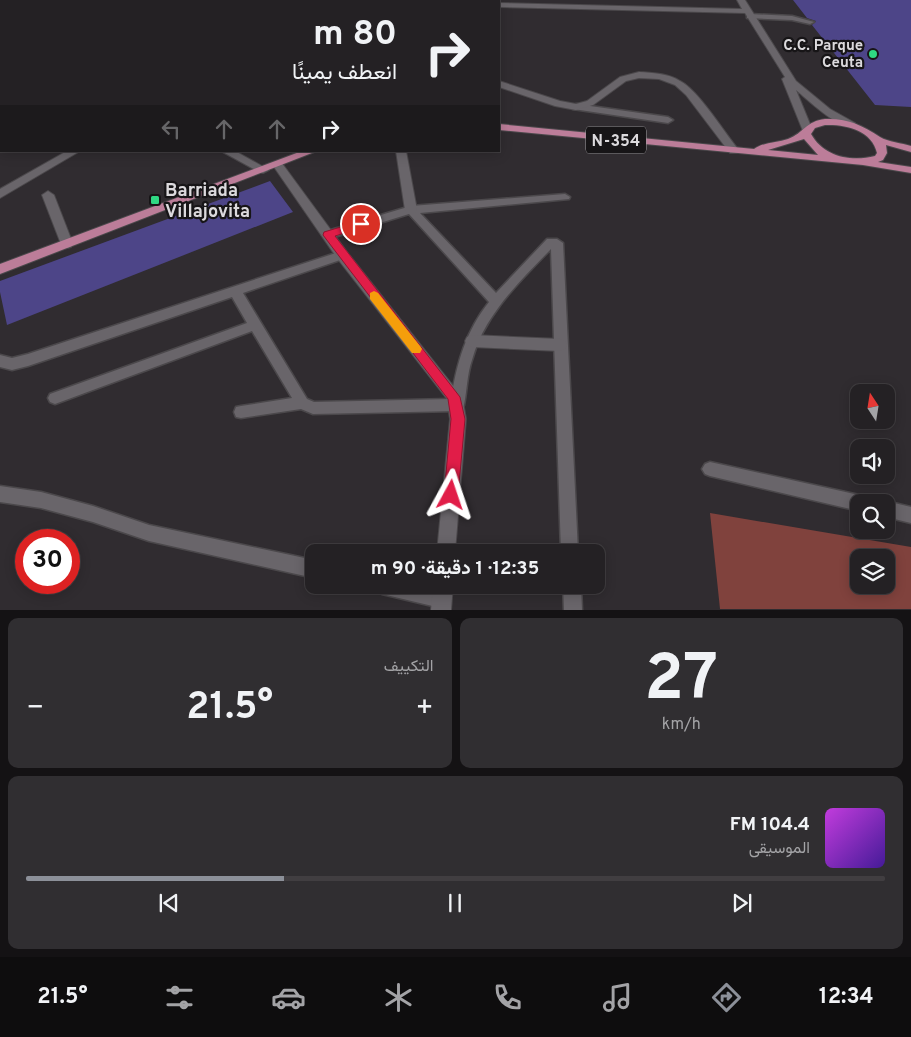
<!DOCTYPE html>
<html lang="ar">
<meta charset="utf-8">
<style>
:root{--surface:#242124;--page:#302e31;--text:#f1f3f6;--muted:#a3a3a6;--line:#413e41;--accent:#8c9099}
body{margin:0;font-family:Overpass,Vazirmatn,sans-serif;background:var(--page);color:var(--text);direction:rtl;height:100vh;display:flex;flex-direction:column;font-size:19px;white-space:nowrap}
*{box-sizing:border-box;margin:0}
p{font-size:16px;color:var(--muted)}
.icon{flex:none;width:28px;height:28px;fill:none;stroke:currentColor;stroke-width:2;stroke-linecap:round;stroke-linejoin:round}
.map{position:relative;height:610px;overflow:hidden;direction:ltr}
.drawer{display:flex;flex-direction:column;gap:8px;padding:8px;background:#141214;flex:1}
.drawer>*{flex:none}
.hud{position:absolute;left:0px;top:0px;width:500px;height:152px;box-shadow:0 2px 12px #0003,0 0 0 1px var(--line);direction:rtl;background:#242124;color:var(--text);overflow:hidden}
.needle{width:32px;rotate:348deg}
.buttons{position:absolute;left:850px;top:384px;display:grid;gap:10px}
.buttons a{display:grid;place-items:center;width:45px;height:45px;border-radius:10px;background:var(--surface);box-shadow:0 2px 12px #0003,0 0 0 1px var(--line);font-size:25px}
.speed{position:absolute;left:15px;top:529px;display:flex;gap:10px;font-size:25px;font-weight:700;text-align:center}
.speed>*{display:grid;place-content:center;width:65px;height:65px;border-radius:50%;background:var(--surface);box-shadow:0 2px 12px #0003,0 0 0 1px var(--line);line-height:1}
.speed .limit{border:8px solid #d22;background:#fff;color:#111}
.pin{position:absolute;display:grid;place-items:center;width:42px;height:42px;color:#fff;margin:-21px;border:2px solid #fff;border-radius:50%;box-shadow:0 1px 5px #0007}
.me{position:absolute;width:55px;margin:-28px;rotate:5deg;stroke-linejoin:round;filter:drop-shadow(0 0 4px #0008)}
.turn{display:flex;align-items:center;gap:18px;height:105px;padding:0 20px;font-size:22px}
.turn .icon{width:65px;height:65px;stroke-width:2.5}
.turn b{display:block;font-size:35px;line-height:42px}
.lanes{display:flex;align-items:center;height:48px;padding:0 20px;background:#0003;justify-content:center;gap:25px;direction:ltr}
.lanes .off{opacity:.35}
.big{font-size:38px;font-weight:700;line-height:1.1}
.drawer .widget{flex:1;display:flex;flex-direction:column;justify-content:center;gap:8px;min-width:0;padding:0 18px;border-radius:10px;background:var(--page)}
.drawer .dial{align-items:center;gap:0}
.dial b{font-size:65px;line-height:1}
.song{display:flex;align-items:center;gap:15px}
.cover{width:60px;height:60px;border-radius:8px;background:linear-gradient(135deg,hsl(290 70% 55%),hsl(260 70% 35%))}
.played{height:5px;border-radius:2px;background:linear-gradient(90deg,var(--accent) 30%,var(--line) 30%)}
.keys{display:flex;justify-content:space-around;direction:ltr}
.heat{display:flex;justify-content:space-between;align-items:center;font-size:28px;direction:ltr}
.drawer .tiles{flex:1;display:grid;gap:8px;grid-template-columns:1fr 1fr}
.widget:last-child{grid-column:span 2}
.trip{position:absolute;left:305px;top:544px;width:300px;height:50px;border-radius:10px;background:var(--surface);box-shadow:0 2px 12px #0003,0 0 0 1px var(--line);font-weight:700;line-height:50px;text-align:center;direction:rtl}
.dock{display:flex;height:80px;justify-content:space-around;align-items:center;background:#0e0d0e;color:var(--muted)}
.dock .icon{width:35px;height:35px}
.dock .current{color:var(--accent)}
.dock b{font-size:22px;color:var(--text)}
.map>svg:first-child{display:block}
.green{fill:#80423d;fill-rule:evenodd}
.building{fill:#4d4588}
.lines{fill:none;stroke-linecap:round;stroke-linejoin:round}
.service-casing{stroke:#4b484b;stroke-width:3}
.pedestrian-casing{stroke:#4b484b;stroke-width:2}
.minor-casing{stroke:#4b484b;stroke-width:2}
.trunk-casing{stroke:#4b484b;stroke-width:2}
.service{fill:#69656a;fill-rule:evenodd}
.pedestrian{fill:#69656a;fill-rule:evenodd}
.minor{fill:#69656a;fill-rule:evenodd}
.trunk{fill:#bc7d99;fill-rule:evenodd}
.route{fill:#e11d48;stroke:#92132f}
.slow{fill:#f59e0b}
.poi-dot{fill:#2fd883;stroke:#171517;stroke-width:2}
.labels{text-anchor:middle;stroke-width:4.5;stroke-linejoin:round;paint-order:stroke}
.far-poi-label{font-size:15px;font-weight:bold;fill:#dcdadd;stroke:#171517;text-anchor:end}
.shield{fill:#171517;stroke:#a19fa2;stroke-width:1}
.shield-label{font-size:16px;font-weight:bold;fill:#dcdadd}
.poi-label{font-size:18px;font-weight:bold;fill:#dcdadd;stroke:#171517;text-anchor:start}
</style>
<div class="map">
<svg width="911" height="610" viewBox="0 0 911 610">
<rect width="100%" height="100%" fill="#302c30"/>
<path class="green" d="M710,513l201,34v62h-191zM859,558h27v27h-27z"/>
<path class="building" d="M793,0h118v107l-36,-2 -63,-80 4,-4 -9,-3z
M270,181l23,31 -286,113 -7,-33v-11z"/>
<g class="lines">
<g class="service-casing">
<path id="service" d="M750,14l42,2 22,6 -4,2 -18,-4 -45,-2v-4z
M576,104l92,13 5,3 -5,3 -95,-14 -1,-2z
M565,194l5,3 -1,2 -149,14 76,80 51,-54h10l6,4 15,309h-17l-10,-303c-31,32 -67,66 -79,111 -5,14 -5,30 -8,45l-2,4 -5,2 -144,3 -12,-5 -60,9 -5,-1 -2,-5 2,-5 5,-1 51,-8 -40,-67 -197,73 -5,-2 -2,-4 2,-4 197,-71 -15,-26 -204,69 -16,4 -12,-3v-12l12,3 16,-4 314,-103 6,4 -2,3 -103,35 64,106 7,3 137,-3c6,-37 15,-68 38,-97l-80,-88 -81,25 -6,-4 2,-3 87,-26z
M710,462l149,33 6,2 2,5h-8v9l-149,-35 -5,-2 -3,-5 3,-5z
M0,486l41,6 52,14 56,19 165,35v18l-165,-37 -56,-19 -52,-14 -41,-6z
M886,501l25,6v16l-25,-6v-15h-4z
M373,585h47l27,8 3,6 -3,6 -6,3 -59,-14 -6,-3z
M563,585h18l1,25h-18z"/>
</g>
<g class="pedestrian-casing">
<path id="pedestrian" d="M396,151h10l11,59 -2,3h-8l-2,-3z"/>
</g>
<g class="minor-casing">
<path id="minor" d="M413,0h10l1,1h-10z
M737,0h8l51,81 34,28 25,14v4c-16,3 -47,-27 -59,-37l16,39 -1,2h-8l-21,-52 3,-2 -40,-64 -246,-6v-4l243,6z
M1,49v7l-1,1v-7z
M639,72c14,1 28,1 41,9 18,9 44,51 58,68v4h-8l-44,-58 -11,-10 -16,-6 -20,-1 -13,3 -33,24 -17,5 -21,-4 -56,-19v-6l61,20 16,3 11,-3 33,-24z
M0,145l1,6h3l-4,1z
M67,151h13l-80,47v-9z
M221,151h14l34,19 -6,3 -4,-1z
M277,161l4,1 66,90 115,145 4,22 -11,133h-18l13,-133 -3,-20 -110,-141 -65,-94z
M48,191l6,4 19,49 -2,3 -4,1 -6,-4 -19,-49z
M472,335l88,4 5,2 2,4 -2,4 -5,2 -88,-4 -5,-2 -2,-4 2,-4z
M433,585h20l-2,25h-20z"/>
</g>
<g class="trunk-casing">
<path id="trunk" d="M825,119c22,-1 37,6 55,18 8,5 22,6 31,9v6l-25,-7 1,8 -4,7 -5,2 33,5v6l-48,-8 -364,-35v-6l255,25c9,-7 23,-6 34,-10 16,-6 18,-18 37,-20zM825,125c20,-1 47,5 52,28l-2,3c-24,6 -51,1 -64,-22l4,-6zM804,139l14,16 -50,-5z
M302,151h15l-317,123v-10z"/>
</g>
<use href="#service" class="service"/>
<use href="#pedestrian" class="pedestrian"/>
<use href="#minor" class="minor"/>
<use href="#trunk" class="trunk"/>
</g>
<path class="route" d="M361,221l5,3 -1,3 -30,9 125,161 5,22 -7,76 -2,5 -5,3 -5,-3 -2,-5 7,-76 -3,-20 -125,-164 1,-3z"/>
<path class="slow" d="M374,291l4,2 42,53 2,3 -2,4h-8l-42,-54v-6z"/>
<g class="poi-dot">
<circle cx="873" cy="54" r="5"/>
<rect x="150" y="195" width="10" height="10" rx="2.5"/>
</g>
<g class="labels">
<g class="far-poi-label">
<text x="863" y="50">C.C. Parque<tspan x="863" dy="17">Ceuta</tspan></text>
</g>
<rect class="shield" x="586" y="126.5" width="60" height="27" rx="4"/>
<g class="shield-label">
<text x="616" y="146">N-354</text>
</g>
<g class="poi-label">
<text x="165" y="196">Barriada<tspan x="165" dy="21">Villajovita</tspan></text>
</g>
</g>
</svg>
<div class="buttons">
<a><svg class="needle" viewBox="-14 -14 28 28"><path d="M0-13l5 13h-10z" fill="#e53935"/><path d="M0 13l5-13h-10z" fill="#a3a3a6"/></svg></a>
<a><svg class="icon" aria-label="sound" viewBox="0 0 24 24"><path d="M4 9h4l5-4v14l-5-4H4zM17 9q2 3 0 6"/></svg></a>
<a><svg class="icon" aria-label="search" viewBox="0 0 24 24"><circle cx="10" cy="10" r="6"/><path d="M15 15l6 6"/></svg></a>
<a><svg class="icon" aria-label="layers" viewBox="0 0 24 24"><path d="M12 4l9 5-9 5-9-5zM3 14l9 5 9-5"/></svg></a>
</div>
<div class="speed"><div class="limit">30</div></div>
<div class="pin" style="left:361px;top:224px;background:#d93025"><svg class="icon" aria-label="arrive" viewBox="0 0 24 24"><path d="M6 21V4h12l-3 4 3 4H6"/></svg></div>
<svg class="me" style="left:451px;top:495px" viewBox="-20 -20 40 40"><path d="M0-17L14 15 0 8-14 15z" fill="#e11d48" stroke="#fff" stroke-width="4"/></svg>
<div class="trip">12:35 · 1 دقيقة · 90 m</div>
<div class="hud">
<div class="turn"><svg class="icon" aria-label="right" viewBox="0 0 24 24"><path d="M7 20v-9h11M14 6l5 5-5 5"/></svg><div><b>80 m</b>انعطف يمينًا</div></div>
<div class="lanes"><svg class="icon off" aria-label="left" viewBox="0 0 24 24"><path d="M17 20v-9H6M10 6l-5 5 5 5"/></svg><svg class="icon off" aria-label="ahead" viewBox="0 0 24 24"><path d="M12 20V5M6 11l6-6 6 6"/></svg><svg class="icon off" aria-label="ahead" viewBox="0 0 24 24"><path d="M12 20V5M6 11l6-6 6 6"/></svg><svg class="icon" aria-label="right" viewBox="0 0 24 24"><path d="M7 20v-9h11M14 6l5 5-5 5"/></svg></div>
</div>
</div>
<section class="drawer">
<div class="tiles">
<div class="widget dial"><b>27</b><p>km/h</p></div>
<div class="widget"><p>التكييف</p>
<div class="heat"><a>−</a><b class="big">21.5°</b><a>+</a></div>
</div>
<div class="widget">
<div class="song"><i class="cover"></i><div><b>104.4 FM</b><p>الموسيقى</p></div></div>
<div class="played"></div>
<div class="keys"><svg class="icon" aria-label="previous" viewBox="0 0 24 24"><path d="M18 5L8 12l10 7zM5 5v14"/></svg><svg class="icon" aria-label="pause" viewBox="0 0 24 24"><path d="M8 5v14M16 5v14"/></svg><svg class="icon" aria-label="next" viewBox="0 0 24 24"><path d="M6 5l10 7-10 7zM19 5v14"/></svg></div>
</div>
</div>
</section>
<nav class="dock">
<b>12:34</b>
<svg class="icon current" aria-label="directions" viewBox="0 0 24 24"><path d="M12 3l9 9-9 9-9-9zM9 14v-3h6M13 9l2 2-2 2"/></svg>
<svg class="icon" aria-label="music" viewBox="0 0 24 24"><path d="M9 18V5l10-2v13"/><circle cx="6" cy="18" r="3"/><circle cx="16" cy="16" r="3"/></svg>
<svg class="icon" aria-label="phone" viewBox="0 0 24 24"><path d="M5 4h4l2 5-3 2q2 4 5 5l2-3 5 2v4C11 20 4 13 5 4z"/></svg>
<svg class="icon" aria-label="climate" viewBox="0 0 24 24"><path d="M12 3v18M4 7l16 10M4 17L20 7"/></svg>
<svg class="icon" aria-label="car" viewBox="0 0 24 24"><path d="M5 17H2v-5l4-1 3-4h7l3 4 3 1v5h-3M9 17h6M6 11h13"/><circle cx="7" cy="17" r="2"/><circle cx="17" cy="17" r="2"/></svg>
<svg class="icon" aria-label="filters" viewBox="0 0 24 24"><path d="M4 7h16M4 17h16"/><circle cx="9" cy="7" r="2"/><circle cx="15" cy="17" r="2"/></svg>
<b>21.5°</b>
</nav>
